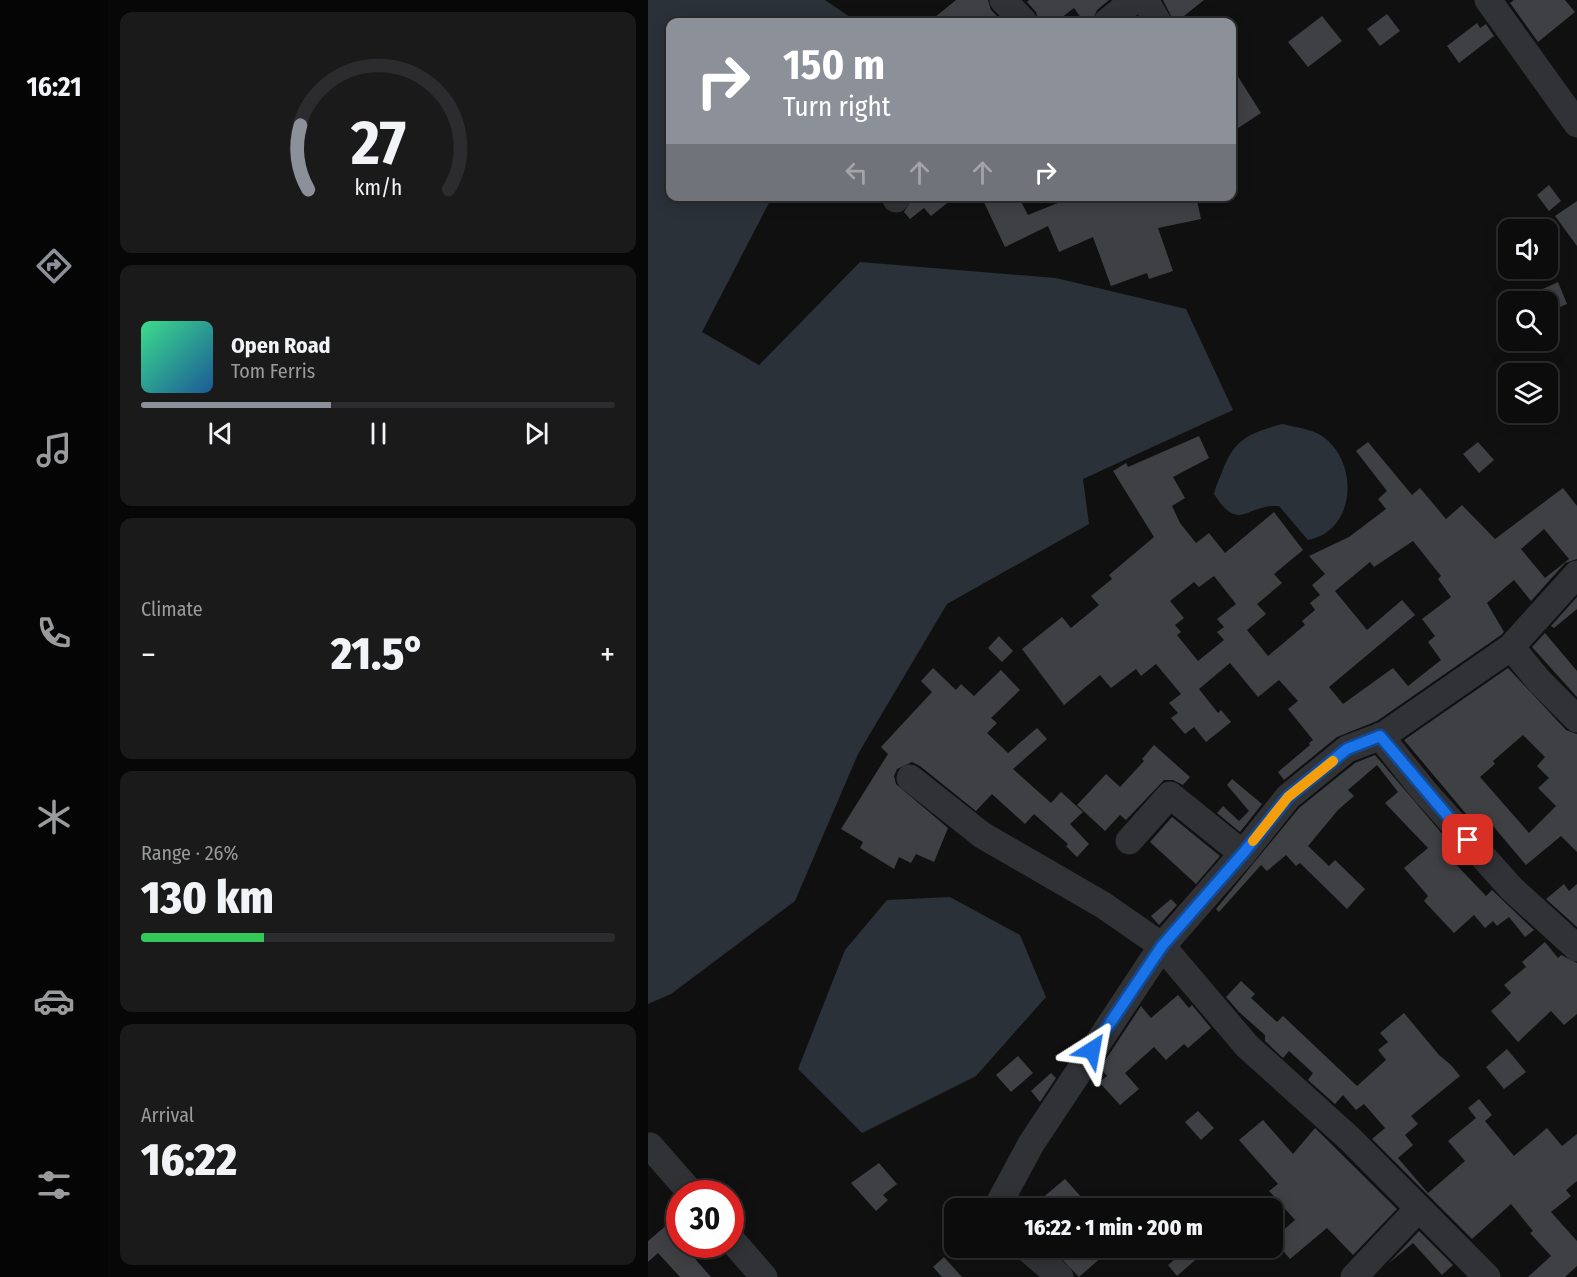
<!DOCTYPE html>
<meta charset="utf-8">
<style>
:root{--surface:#0c0c0d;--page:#1a1a1b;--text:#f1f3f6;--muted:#9a9b9d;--line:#2c2c2e;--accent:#8c9099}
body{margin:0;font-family:"Fira Sans Condensed",sans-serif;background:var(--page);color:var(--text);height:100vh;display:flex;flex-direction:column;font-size:22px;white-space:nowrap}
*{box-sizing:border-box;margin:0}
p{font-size:20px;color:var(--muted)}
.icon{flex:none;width:33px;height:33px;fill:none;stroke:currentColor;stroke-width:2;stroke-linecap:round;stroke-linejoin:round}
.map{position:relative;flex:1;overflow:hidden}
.side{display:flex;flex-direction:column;gap:12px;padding:12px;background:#070707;width:540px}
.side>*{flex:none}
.guide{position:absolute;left:18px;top:18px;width:570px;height:183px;border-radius:12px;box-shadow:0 3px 15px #0003,0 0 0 2px var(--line);background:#8c9099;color:#fff;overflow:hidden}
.buttons{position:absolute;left:850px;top:219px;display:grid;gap:12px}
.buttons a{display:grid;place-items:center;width:60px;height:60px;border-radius:12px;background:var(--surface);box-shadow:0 3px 15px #0003,0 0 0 2px var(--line);font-size:30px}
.speed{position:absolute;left:18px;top:1180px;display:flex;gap:12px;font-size:30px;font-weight:700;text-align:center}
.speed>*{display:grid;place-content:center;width:78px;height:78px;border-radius:50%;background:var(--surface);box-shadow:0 3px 15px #0003,0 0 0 2px var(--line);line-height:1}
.speed .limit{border:9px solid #d22;background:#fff;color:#111}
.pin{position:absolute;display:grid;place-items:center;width:51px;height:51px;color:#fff;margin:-26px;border-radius:12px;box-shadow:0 3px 9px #0006}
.me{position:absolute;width:66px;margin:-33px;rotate:34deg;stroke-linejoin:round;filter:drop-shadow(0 0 4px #0008)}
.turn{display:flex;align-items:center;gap:21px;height:126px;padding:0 18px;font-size:27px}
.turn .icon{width:78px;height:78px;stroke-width:2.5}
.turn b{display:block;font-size:42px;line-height:51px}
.lanes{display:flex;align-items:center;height:57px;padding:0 18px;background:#0003;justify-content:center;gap:30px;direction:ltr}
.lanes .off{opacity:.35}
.big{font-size:45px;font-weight:800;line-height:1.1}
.side .card{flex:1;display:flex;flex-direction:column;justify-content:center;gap:9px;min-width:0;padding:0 21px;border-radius:12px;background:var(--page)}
.side .dial{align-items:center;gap:0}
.dial svg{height:156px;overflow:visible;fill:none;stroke:var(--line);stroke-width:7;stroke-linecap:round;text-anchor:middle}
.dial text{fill:var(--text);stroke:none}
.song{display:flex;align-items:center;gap:18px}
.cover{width:72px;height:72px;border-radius:9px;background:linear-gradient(135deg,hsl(150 70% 55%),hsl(210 70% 35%))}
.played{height:6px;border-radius:3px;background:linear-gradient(90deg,var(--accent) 40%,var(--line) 40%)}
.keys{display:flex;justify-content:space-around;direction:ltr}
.heat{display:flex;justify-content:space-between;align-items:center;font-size:33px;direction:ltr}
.charge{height:9px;border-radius:4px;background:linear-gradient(90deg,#34c759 26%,var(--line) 0)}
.trip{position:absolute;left:296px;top:1198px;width:339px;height:60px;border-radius:12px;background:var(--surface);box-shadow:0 3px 15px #0003,0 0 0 2px var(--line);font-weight:800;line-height:60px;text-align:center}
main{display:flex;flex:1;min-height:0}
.menu{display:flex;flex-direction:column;width:108px;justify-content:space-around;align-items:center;background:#050505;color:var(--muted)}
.menu .icon{width:42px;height:42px}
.menu .active{color:var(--accent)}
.menu b{font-size:27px;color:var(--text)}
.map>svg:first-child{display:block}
.water{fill:#2a3139}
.building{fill:#3f4044;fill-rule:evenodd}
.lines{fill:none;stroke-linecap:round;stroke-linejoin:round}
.minor{stroke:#313236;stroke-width:27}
.route-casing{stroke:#114b97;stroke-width:15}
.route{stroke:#1a73e8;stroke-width:10}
.slow{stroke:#f59e0b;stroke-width:10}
</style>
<main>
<nav class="menu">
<b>16:21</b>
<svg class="icon active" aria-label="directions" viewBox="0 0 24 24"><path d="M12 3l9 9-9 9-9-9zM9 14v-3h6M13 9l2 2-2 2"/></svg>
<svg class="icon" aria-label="music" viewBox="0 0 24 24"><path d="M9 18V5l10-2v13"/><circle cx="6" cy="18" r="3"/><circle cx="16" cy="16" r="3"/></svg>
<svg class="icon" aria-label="phone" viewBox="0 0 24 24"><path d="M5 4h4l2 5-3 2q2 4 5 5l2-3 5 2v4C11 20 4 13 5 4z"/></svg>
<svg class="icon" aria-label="climate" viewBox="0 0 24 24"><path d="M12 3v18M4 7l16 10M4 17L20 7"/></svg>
<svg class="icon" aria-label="car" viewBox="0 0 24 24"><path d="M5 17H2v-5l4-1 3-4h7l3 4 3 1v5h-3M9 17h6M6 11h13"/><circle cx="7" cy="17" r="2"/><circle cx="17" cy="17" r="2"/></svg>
<svg class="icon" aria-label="filters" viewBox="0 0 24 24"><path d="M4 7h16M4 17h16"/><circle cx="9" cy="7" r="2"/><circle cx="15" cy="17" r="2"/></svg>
</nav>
<section class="side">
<div class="card dial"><svg viewBox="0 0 100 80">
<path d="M14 69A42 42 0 1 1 86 69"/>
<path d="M14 69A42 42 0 0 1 10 36" stroke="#8c9099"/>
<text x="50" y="56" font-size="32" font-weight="700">27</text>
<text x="50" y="72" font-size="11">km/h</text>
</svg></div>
<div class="card">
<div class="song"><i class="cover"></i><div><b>Open Road</b><p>Tom Ferris</p></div></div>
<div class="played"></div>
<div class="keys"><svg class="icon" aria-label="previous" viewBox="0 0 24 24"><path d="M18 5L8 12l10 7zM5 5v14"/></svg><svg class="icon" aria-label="pause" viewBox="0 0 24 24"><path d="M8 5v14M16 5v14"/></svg><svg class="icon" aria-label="next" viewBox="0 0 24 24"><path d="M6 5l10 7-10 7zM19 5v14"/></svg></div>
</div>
<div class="card"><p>Climate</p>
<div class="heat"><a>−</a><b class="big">21.5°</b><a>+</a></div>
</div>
<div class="card"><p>Range · 26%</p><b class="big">130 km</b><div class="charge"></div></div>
<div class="card"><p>Arrival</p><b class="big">16:22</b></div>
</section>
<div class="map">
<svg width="929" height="1277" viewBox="0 0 929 1277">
<rect width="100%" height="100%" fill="#101011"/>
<path class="water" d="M0,0h177l32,22h-187v174l102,1 -70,135 57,33 101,-103 196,16 130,31 47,101 -150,69 6,45 -142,80 -89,150 -63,147 -124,93 -23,10z
M634,424c13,3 29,5 40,12 38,26 34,95 -14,104l-29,-34c-34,-2 -39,28 -65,-12 2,-9 5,-14 8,-22 13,-34 26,-38 60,-48z
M302,897l70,38 26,62 -70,79 -114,57 -64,-64 47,-119 42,-50z"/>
<path class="building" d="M308,0h32l3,10 12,12h-74z
M381,0h80l-12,10 -5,12h-8l-10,-14 -18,14h-17l-3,-10 -9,-10z
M515,0h41l-20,16 5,6h-15z
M866,0h51l10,12 -37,30 -28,-39z
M739,14l13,17 -20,15 -13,-17z
M674,16l20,25 -34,26 -20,-25z
M829,23l3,5 6,-4 8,12 -35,27 -12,-17z
M584,67l29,46 -29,19z
M901,185l12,16 -12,10 -12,-16z
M266,196h42l-25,20 -7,-8 -14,11 -6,-7z
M333,196h37l10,19 47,-19h121l5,23 -43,9 15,43 -24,8 -2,-6 -36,13 -18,-49 -34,15 -11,-26 -43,21z
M929,201v45l-22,-30z
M910,282l9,22 -19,8v-10h-34z
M551,436l10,22 -36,19 12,21 -13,8 8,17 16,20 13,-10 16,20 49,-41 29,38 -29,24 8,9 -25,21 9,10 -19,16 21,26 37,-31 -3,-4 13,-11 -5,-7 10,-8 -8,-10 13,-11 -16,-18 40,-19 37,-28 -8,-10 9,-8 -31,-40 12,-9 44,53 8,-7 26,31 16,-14 33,34 68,-51 14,18v53l-12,4 -34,38 -17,-21 -27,23 17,29 -3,3 -124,86 -40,16 -53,43 -6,-8 32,-27 -1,-2 4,-3 -25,-31 10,-8 -19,-21 -21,17 -28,-34 -31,26 19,24 3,-3 10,12 -25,20 -12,-15 -9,7 -14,-16 7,-5 -9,-10 12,-9 -25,-30 -15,12 -5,-7 -25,19 -11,-13 -36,30 -42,-56 40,-32 9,11 28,-23 -8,-9 21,-17 -3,-4 45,-38 -41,-66 13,-8 2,4zM896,529l25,30 -24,19 -24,-29zM765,541l28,35 -3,3 13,18 -29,22 13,17 -7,6 13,18 -33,26 -15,-18 -50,36 -14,-17 86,-72 -13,-15 -35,30 -32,-39 35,-29 4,5zM566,576l22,28 -19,15 7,8 -7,5 7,8 -26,21 -21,-26 4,-3 -6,-7 9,-7 -14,-17 24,-19 5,5z
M830,442l16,18 -15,13 -16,-19z
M929,597v12l-23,19 -3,-2z
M897,633l32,38v26l-45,-50z
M351,636l14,15 -11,11 -14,-14z
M285,668l23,22 5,-6 13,12 27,-26 19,20 -29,28 6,5 -10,10 21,20 29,-25 10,11 -34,30 38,34 10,-11 22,20 -13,12 19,20 -12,13 -11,-11 2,-2 -34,-30 -9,10 -33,-30 -16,17 -56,-45 -8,-4 -15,7 -3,7 2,8 52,44 -14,34 -18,-8 -5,9 -12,-6 -5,12 -34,-21 3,-6 -22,-13 47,-75 -7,-7 51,-55 -11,-11z
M860,668l58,62 11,4v118l-16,-16 -35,29 -33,-39 -10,8 -79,-94zM875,735l22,22 -8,9 12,12 -11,10 18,18 -27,27 -49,-56 15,-13 -2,-3z
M506,745l36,32 -7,8 -10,-5h-9l-38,40 -6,-5 -15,16 -28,-26 29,-31 14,13 24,-26 -2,-2z
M727,755l81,95 -8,6 38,40 6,-6 42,40 -9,7 -16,-20 -12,9 -4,-5 -8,7 -11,-13 -20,18 -30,-32 4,-5 -24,-28 24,-20 -43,-45 13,-11 -21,-27 -29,25 6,6 -16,14 -30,36 21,20 6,-6 30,29 -18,20 -47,-46 -4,3 -10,-11 -19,16 -6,-6 -42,47 -3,-3 83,-101 56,-45z
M584,779l30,25 -22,28 -23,-19 6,-7 16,15 10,-10 -22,-26z
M524,817l48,39 -24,28 -46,-42z
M916,884l5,7 8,-7v43l-31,-28z
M523,899l6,6 -18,20 -8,-9z
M897,942l13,16 3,-3 16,8v51l-13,11 -13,-14 -33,31 -27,-31 20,-18 -7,-8 22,-18 -4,-5z
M593,981l14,13 -4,4 26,24 6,-6 74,70 29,-26 -8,-10 10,-8 -8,-9 24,-20 35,42 12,10 9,11 -49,40 7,8 -13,11 8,10 -15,13 30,35 37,-32 -17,-20 28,-23 -8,-10 11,-9 13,16 -7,6 29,35 33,-28 15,18 15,-12v47l-11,9 5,6 -20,16 26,29v25l-12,11h-37l23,-21 -21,-23 3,-2 -22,-27 -39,35 -100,-100 13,-11 -21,-24 -8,6 -13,-15 -8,9 -27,-24 5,-7 -24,-22 -6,7 -18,-17v-6l-26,-23 -13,-15z
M530,995l11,13 3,-3 19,23 -23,20 -4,-4 -18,16 -12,-13 -29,26 14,16 -19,16 -21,-23 8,-6 -7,-8 41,-62 10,12z
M859,1049l19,23 -22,17 -18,-22z
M370,1056l15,17 -22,19 -15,-17z
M403,1073l5,5 -16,24 -9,-11z
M550,1111l16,17 -13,12 -16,-18z
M615,1120l30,34 22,-26 82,81 -44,46 -26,-27 -37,31 -17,-20 22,-19 -26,-29 9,-7 -39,-44z
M231,1163l18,21 -14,11 5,5 -12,11 -25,-28z
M417,1179l27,30h-42l-9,-10z
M21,1223l11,12v10h3l28,32h-31l-22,-24 -10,9v-21z
M771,1231l34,34 -11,10 -29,-32 -25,21z
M403,1248h61l-33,29z
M540,1248h21l-32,28 -9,-11z
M296,1257l18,20h-20l-9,-10z"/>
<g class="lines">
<path class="minor" d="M355,0l21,22
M497,0l13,22
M840,0l89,124
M459,22l27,-22
M248,199l2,-3
M863,647l29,35 37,37
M732,736l44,55 88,98 65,59
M262,778l72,57 121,70 59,41 -131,198 -35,65
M481,841l41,-46 73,59
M2,1146l42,48
M82,1238l34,39
M379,1248l33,29
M706,1277l64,-68
M839,1277l-137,-138 -103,-93 -85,-100 83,-95 43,-54 59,-48 37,-14 127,-88 66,-73"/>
</g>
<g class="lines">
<g class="route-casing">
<path id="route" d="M444,1050l70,-104 83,-95 43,-54 59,-48 33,-13 88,104"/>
</g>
<use href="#route" class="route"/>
<path class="slow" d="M605,841l35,-44 45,-36"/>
</g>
</svg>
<div class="buttons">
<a><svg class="icon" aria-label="sound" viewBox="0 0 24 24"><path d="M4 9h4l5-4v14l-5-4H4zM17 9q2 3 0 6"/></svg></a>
<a><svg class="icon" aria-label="search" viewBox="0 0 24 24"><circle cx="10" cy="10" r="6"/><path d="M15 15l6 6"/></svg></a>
<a><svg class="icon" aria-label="layers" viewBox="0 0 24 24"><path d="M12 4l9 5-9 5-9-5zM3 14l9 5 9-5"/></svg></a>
</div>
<div class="speed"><div class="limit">30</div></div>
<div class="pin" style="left:820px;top:840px;background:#d93025"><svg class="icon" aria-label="arrive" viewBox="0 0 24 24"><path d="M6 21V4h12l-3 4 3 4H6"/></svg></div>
<svg class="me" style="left:444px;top:1050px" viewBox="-20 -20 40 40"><path d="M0-17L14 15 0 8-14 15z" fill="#1a73e8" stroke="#fff" stroke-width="4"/></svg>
<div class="trip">16:22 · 1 min · 200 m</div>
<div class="guide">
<div class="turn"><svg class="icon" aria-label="right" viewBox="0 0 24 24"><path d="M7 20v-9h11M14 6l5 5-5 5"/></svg><div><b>150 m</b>Turn right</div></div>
<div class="lanes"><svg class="icon off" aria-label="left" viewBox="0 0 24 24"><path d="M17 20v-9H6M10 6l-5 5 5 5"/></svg><svg class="icon off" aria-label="ahead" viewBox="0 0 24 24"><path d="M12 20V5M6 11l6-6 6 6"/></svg><svg class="icon off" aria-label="ahead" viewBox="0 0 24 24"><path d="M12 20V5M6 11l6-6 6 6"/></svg><svg class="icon" aria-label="right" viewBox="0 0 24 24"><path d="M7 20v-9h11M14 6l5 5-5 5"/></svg></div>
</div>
</div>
</main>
